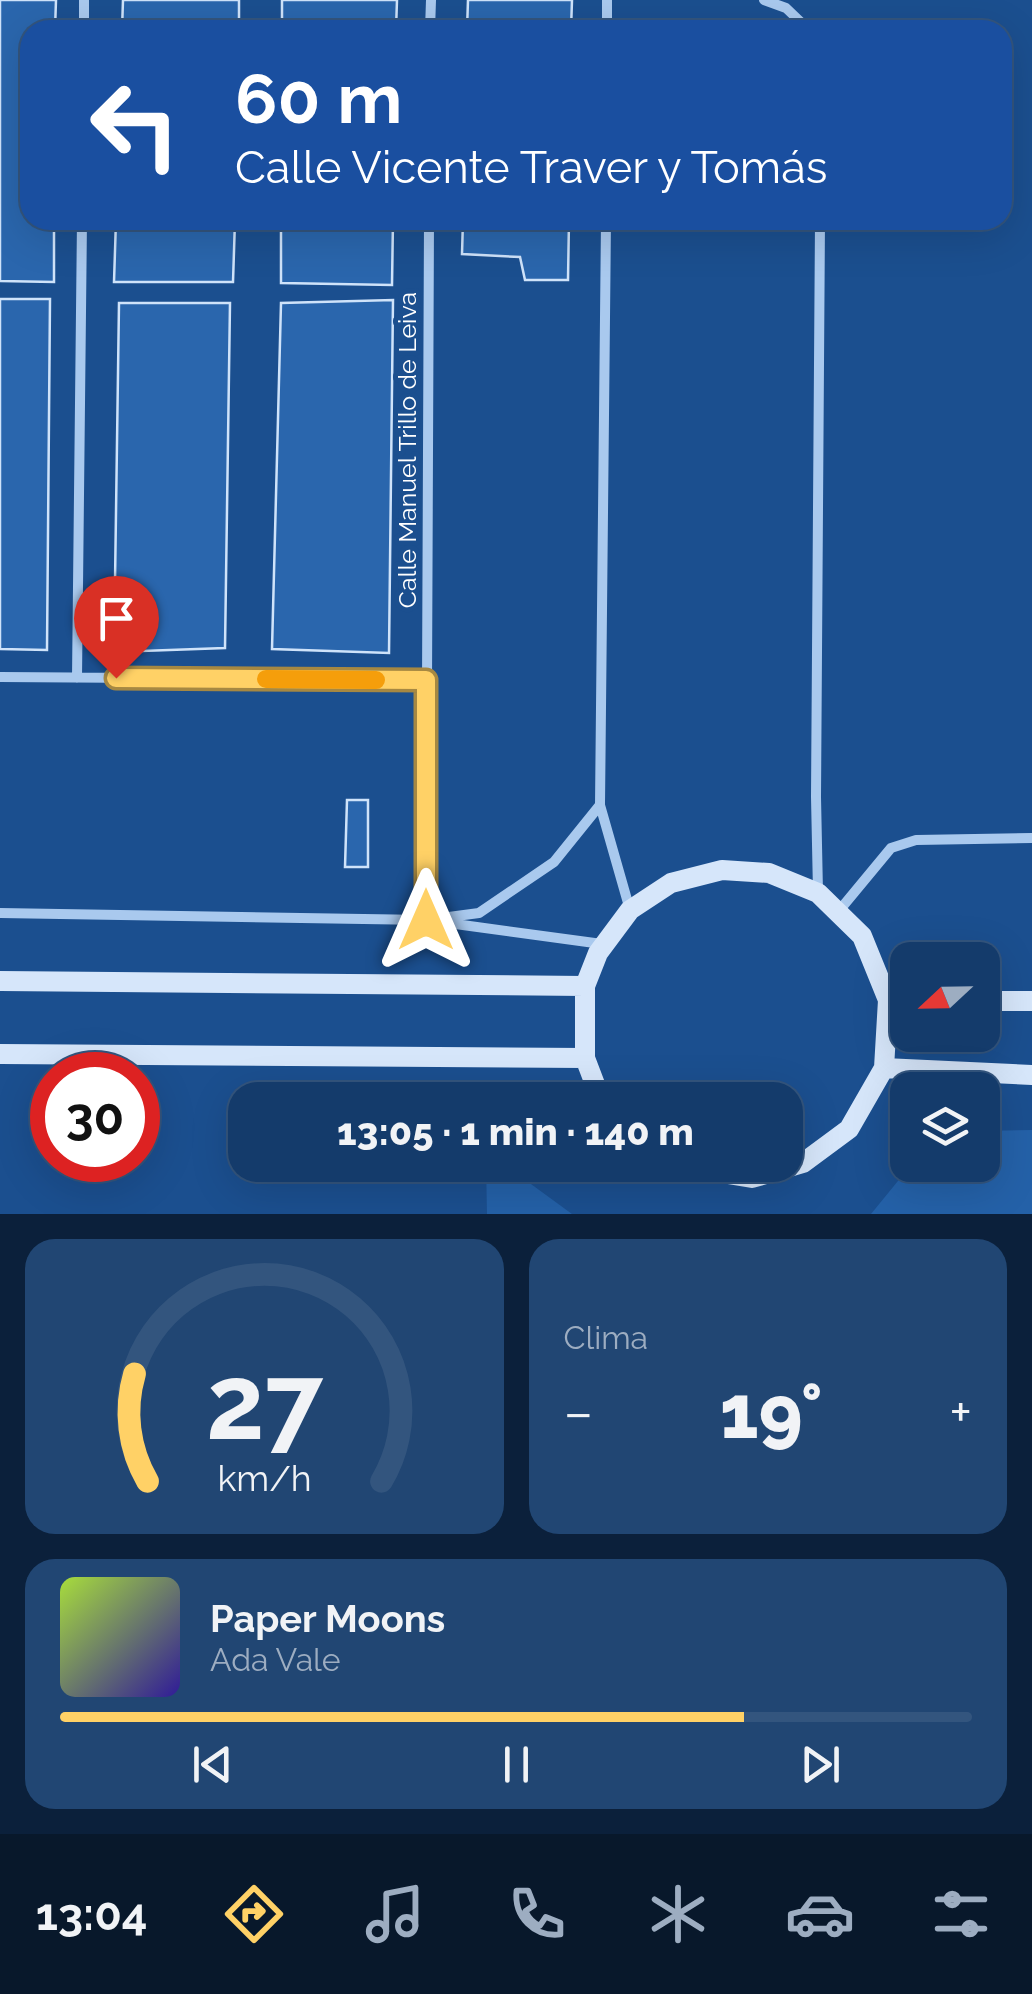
<!DOCTYPE html>
<html lang="es">
<meta charset="utf-8">
<style>
:root{--surface:#143b6b;--page:#214673;--text:#f1f3f6;--muted:#9dadc1;--line:#33557e;--accent:#ffd166}
body{margin:0;font-family:Raleway,sans-serif;background:var(--page);color:var(--text);height:100vh;display:flex;flex-direction:column;font-size:38px;white-space:nowrap}
*{box-sizing:border-box;margin:0}
p{font-size:32px;color:var(--muted)}
.icon{flex:none;width:55px;height:55px;fill:none;stroke:currentColor;stroke-width:2;stroke-linecap:round;stroke-linejoin:round}
.map{position:relative;height:1214px;overflow:hidden}
.details{display:flex;flex-direction:column;gap:25px;padding:25px;background:#0b203b;flex:1}
.details>*{flex:none}
.guide{position:absolute;left:20px;top:20px;width:992px;height:210px;border-radius:30px;box-shadow:0 10px 40px #0002,0 0 0 2px var(--line);background:#1a4fa0;color:#fff;overflow:hidden}
.needle{width:65px;rotate:248deg}
.buttons{position:absolute;left:890px;top:942px;display:grid;gap:20px}
.buttons a{display:grid;place-items:center;width:110px;height:110px;border-radius:20px;background:var(--surface);box-shadow:0 10px 40px #0002,0 0 0 2px var(--line);font-size:50px}
.speed{position:absolute;left:30px;top:1052px;display:flex;gap:20px;font-size:50px;font-weight:700;text-align:center}
.speed>*{display:grid;place-content:center;width:130px;height:130px;border-radius:50%;background:var(--surface);box-shadow:0 10px 40px #0002,0 0 0 2px var(--line);line-height:1}
.speed .limit{border:15px solid #d22;background:#fff;color:#111}
.pin{position:absolute;display:grid;place-items:center;width:85px;height:85px;color:#fff;margin:-102px -42px;border-radius:50% 50% 50% 0;rotate:-45deg;box-shadow:0 0 10px #0007}
.pin .icon{rotate:45deg}
.me{position:absolute;width:110px;margin:-55px;rotate:0deg;stroke-linejoin:round;filter:drop-shadow(0 0 8px #0008)}
.turn{display:flex;align-items:center;gap:35px;height:210px;padding:0 50px;font-size:45px}
.turn .icon{width:130px;height:130px;stroke-width:2.5}
.turn b{display:block;font-size:70px;line-height:85px}
.big{font-size:75px;font-weight:800;line-height:1.1}
.details .widget{flex:1;display:flex;flex-direction:column;justify-content:center;gap:15px;min-width:0;padding:0 35px;border-radius:30px;background:var(--page)}
.details .dial{align-items:center;gap:0}
.dial svg{height:260px;overflow:visible;fill:none;stroke:var(--line);stroke-width:7;stroke-linecap:round;text-anchor:middle}
.dial text{fill:var(--text);stroke:none}
.song{display:flex;align-items:center;gap:30px}
.cover{width:120px;height:120px;border-radius:15px;background:linear-gradient(135deg,hsl(80 70% 55%),hsl(250 70% 35%))}
.played{height:10px;border-radius:5px;background:linear-gradient(90deg,var(--accent) 75%,var(--line) 75%)}
.keys{display:flex;justify-content:space-around;direction:ltr}
.heat{display:flex;justify-content:space-between;align-items:center;font-size:55px;direction:ltr}
.details .tiles{flex:1;display:grid;gap:25px;grid-template-columns:1fr 1fr}
.widget:last-child{grid-column:span 2}
.trip{position:absolute;left:228px;top:1082px;width:575px;height:100px;border-radius:30px;background:var(--surface);box-shadow:0 10px 40px #0002,0 0 0 2px var(--line);font-weight:800;line-height:100px;text-align:center}
.dock{display:flex;height:160px;justify-content:space-around;align-items:center;background:#08182b;color:var(--muted)}
.dock .icon{width:70px;height:70px}
.dock .selected{color:var(--accent)}
.dock b{font-size:45px;color:var(--text)}
.map>svg:first-child{display:block}
.green{fill:#2461a8}
.building{fill:#2a66ad;stroke:#cfe3fa;stroke-width:2.5}
.lines{fill:none;stroke-linecap:round;stroke-linejoin:round}
.minor{stroke:#a9c9ee;stroke-width:10}
.secondary{stroke:#d6e6fa;stroke-width:20}
.route-casing{stroke:#a68842;stroke-width:25}
.route{stroke:#ffd166;stroke-width:18}
.slow{stroke:#f59e0b;stroke-width:18}
.labels{text-anchor:middle;stroke-width:10;stroke-linejoin:round;paint-order:stroke}
.street-label{font-size:25px;fill:#fff;stroke:#1b4f8f}
</style>
<div class="map">
<svg width="1032" height="1214" viewBox="0 0 1032 1214">
<rect width="100%" height="100%" fill="#1b4f8f"/>
<path class="green" d="M1032,1130v84h-161l40,-49h71l1,-34z
M486,1165h19l67,49h-85z"/>
<path class="building" d="M0,0h56l-1,30h-25v190h24v62l-54,-1z
M123,0h116v30h-117z
M282,0h115l-1,30h-114z
M468,0h104l-1,30h-104z
M116,220h119l-2,62h-119z
M281,220h112l-1,65 -111,-2z
M463,220h106l-1,60h-43l-5,-23 -58,-3z
M0,299h50l-3,351 -47,-1z
M393,300l-4,353 -117,-4 9,-346z
M119,303h111l-5,345 -111,4z
M347,800h21v67h-23z"/>
<g class="lines">
<path class="minor" d="M764,0l22,8 23,22
M84,30v-30
M430,30l1,-30
M607,30v-30
M0,677l426,3
M77,678l5,-458
M600,805l30,105
M818,892l-2,-95 4,-577
M838,912l53,-64 25,-8 116,-2
M0,913l426,7 176,24
M426,920l53,-7 75,-51 46,-57 6,-585
M426,920l3,-700"/>
<path class="secondary" d="M0,981l585,5
M982,1001h50
M0,1054l585,4
M884,1068l148,7
M601,1100l-16,-42v-72l13,-33 32,-43 41,-27 51,-13 47,3 49,20 44,43 26,64 -4,68 -35,61 -46,34 -51,15 -79,-13"/>
</g>
<g class="lines">
<g class="route-casing">
<path id="route" d="M116,678l310,2v240"/>
</g>
<use href="#route" class="route"/>
<path class="slow" d="M266,679l110,1"/>
</g>
<g class="labels">
<g class="street-label">
<text transform="translate(407 450) rotate(-90)" y="9">Calle Manuel Trillo de Leiva</text>
</g>
</g>
</svg>
<div class="buttons">
<a><svg class="needle" viewBox="-14 -14 28 28"><path d="M0-13l5 13h-10z" fill="#e53935"/><path d="M0 13l5-13h-10z" fill="#9dadc1"/></svg></a>
<a><svg class="icon" aria-label="layers" viewBox="0 0 24 24"><path d="M12 4l9 5-9 5-9-5zM3 14l9 5 9-5"/></svg></a>
</div>
<div class="speed"><div class="limit">30</div></div>
<div class="pin" style="left:116px;top:678px;background:#d93025"><svg class="icon" aria-label="arrive" viewBox="0 0 24 24"><path d="M6 21V4h12l-3 4 3 4H6"/></svg></div>
<svg class="me" style="left:426px;top:920px" viewBox="-20 -20 40 40"><path d="M0-17L14 15 0 8-14 15z" fill="#ffd166" stroke="#fff" stroke-width="4"/></svg>
<div class="trip">13:05 · 1 min · 140 m</div>
<div class="guide">
<div class="turn"><svg class="icon" aria-label="left" viewBox="0 0 24 24"><path d="M17 20v-9H6M10 6l-5 5 5 5"/></svg><div><b>60 m</b>Calle Vicente Traver y Tomás</div></div>
</div>
</div>
<section class="details">
<div class="tiles">
<div class="widget dial"><svg viewBox="0 0 100 80">
<path d="M14 69A42 42 0 1 1 86 69"/>
<path d="M14 69A42 42 0 0 1 10 36" stroke="#ffd166"/>
<text x="50" y="56" font-size="32" font-weight="700">27</text>
<text x="50" y="72" font-size="11">km/h</text>
</svg></div>
<div class="widget"><p>Clima</p>
<div class="heat"><a>−</a><b class="big">19°</b><a>+</a></div>
</div>
<div class="widget">
<div class="song"><i class="cover"></i><div><b>Paper Moons</b><p>Ada Vale</p></div></div>
<div class="played"></div>
<div class="keys"><svg class="icon" aria-label="previous" viewBox="0 0 24 24"><path d="M18 5L8 12l10 7zM5 5v14"/></svg><svg class="icon" aria-label="pause" viewBox="0 0 24 24"><path d="M8 5v14M16 5v14"/></svg><svg class="icon" aria-label="next" viewBox="0 0 24 24"><path d="M6 5l10 7-10 7zM19 5v14"/></svg></div>
</div>
</div>
</section>
<nav class="dock">
<b>13:04</b>
<svg class="icon selected" aria-label="directions" viewBox="0 0 24 24"><path d="M12 3l9 9-9 9-9-9zM9 14v-3h6M13 9l2 2-2 2"/></svg>
<svg class="icon" aria-label="music" viewBox="0 0 24 24"><path d="M9 18V5l10-2v13"/><circle cx="6" cy="18" r="3"/><circle cx="16" cy="16" r="3"/></svg>
<svg class="icon" aria-label="phone" viewBox="0 0 24 24"><path d="M5 4h4l2 5-3 2q2 4 5 5l2-3 5 2v4C11 20 4 13 5 4z"/></svg>
<svg class="icon" aria-label="climate" viewBox="0 0 24 24"><path d="M12 3v18M4 7l16 10M4 17L20 7"/></svg>
<svg class="icon" aria-label="car" viewBox="0 0 24 24"><path d="M5 17H2v-5l4-1 3-4h7l3 4 3 1v5h-3M9 17h6M6 11h13"/><circle cx="7" cy="17" r="2"/><circle cx="17" cy="17" r="2"/></svg>
<svg class="icon" aria-label="filters" viewBox="0 0 24 24"><path d="M4 7h16M4 17h16"/><circle cx="9" cy="7" r="2"/><circle cx="15" cy="17" r="2"/></svg>
</nav>
